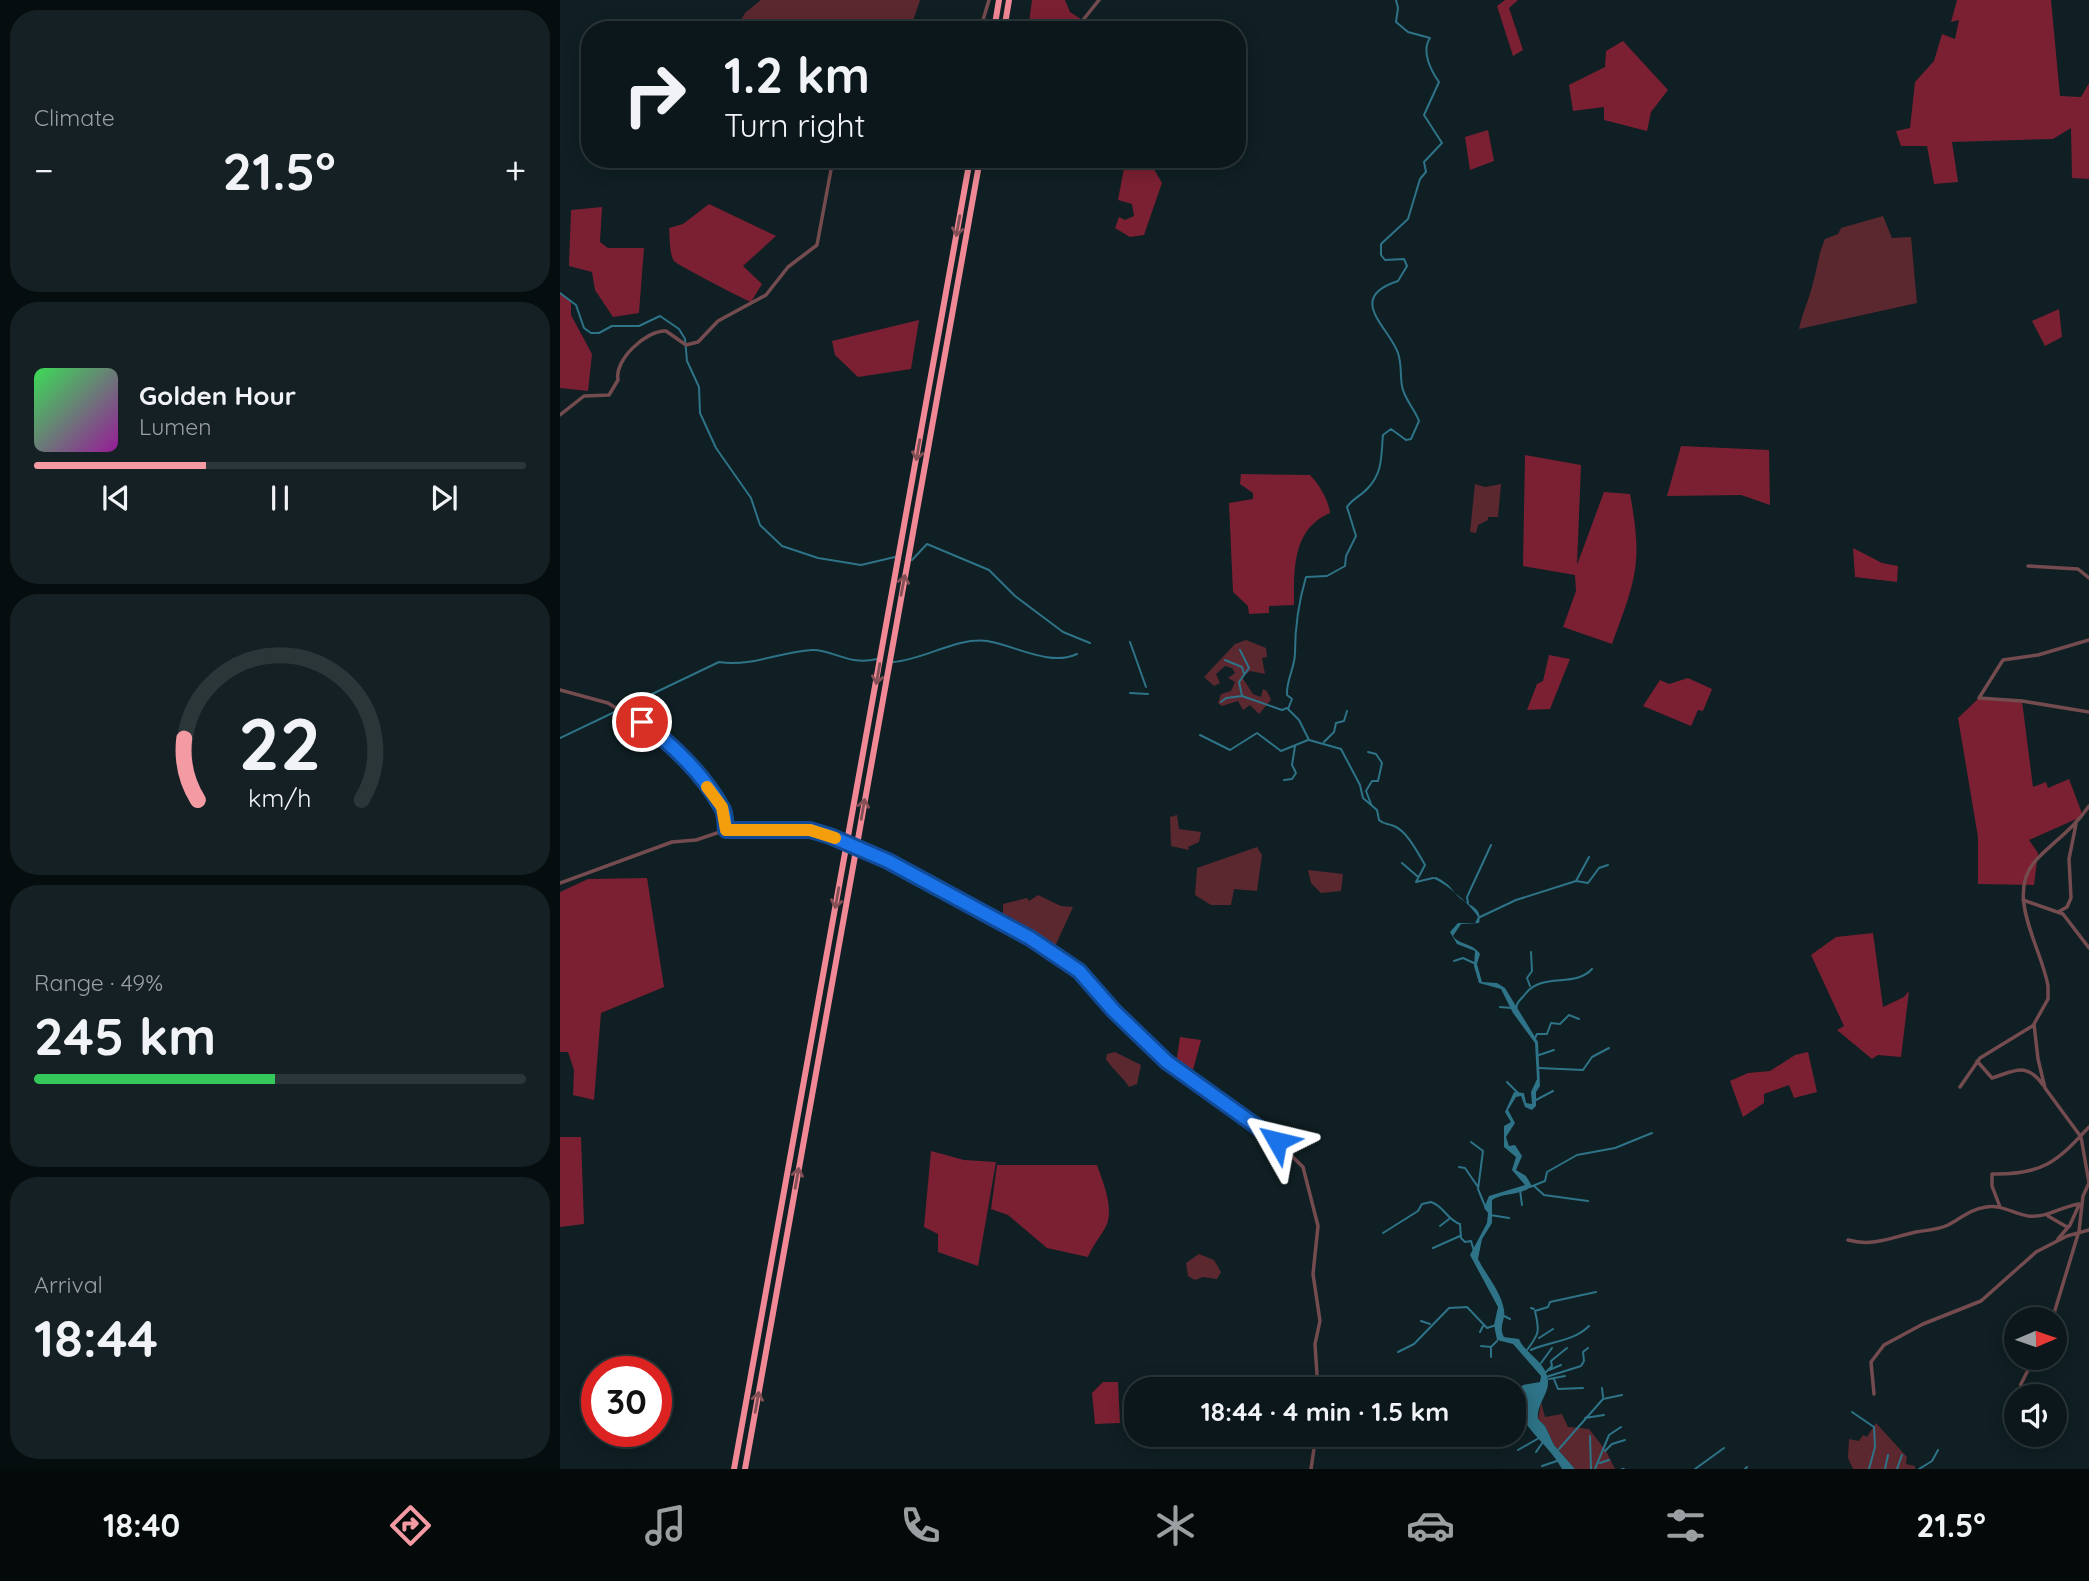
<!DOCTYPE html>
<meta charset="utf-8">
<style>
:root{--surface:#0b171a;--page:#142023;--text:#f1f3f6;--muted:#9a9fa2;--line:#2b3639;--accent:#f49aa3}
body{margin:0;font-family:Quicksand,sans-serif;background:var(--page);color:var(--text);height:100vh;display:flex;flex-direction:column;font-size:26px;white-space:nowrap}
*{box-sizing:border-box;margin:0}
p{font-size:23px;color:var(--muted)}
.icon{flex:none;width:38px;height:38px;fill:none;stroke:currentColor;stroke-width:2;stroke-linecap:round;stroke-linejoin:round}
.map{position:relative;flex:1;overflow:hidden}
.details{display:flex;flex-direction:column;gap:10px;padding:10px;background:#060d0e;width:560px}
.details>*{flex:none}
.hud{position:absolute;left:21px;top:21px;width:665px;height:147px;border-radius:28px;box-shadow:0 4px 18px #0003,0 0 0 2px var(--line);background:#0b171a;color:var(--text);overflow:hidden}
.needle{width:46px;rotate:88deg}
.controls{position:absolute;left:1444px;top:1307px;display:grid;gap:14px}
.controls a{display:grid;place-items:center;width:63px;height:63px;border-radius:50%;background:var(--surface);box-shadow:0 4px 18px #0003,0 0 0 2px var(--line);font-size:35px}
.speed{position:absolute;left:21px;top:1356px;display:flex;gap:14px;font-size:35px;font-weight:700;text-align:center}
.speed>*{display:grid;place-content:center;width:91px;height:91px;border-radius:50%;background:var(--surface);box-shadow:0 4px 18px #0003,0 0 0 2px var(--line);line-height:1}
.speed .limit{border:10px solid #d22;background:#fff;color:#111}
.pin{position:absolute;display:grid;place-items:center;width:60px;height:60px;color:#fff;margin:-30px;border:4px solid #fff;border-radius:50%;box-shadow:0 2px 7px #0007}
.me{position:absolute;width:77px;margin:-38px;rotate:307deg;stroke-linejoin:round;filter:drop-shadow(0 0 5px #0008)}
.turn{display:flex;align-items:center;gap:24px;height:147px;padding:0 28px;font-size:32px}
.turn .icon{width:91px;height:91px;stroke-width:2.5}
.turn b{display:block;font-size:49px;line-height:60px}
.big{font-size:52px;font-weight:700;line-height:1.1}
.details .widget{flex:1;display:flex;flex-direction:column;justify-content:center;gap:10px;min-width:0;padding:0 24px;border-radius:28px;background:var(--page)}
.details .dial{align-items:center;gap:0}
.dial svg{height:182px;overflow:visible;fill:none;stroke:var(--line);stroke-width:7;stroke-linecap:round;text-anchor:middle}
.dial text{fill:var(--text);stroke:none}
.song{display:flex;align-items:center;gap:21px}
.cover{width:84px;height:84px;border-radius:10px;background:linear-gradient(135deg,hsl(130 70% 55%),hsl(300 70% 35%))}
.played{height:7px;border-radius:4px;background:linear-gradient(90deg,var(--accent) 35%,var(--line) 35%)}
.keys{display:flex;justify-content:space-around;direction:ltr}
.heat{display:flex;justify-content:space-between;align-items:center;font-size:38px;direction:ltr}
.charge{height:10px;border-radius:5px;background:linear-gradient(90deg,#34c759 49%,var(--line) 0)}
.trip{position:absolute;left:564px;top:1377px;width:402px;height:70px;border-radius:28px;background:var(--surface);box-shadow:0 4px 18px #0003,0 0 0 2px var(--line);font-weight:700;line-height:70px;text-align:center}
.tabs{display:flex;height:112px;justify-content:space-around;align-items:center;background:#04090a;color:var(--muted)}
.tabs .icon{width:49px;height:49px}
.tabs .current{color:var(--accent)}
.tabs b{font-size:32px;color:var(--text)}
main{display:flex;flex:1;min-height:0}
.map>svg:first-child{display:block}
.green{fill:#5c282f}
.forest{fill:#7b2032}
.water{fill:#2e7387}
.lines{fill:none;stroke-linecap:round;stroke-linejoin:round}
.stream{stroke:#2e7387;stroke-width:2}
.minor{stroke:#744b4e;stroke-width:3.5}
.highway{stroke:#f08995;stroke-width:6}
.oneway{stroke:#854f56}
.route-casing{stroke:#114b97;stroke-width:18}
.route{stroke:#1a73e8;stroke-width:12}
.slow{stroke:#f59e0b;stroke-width:12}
</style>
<main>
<section class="details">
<div class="widget"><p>Climate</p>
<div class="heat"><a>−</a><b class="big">21.5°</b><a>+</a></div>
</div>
<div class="widget">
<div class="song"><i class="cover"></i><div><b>Golden Hour</b><p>Lumen</p></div></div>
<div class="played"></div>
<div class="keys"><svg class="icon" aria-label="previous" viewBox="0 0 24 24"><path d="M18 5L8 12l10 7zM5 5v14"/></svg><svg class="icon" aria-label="pause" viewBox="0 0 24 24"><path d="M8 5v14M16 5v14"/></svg><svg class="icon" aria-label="next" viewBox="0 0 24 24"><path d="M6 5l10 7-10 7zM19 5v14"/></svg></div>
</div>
<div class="widget dial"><svg viewBox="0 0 100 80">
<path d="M14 69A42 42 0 1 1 86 69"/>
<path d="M14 69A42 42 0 0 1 8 42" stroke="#f49aa3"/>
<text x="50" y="56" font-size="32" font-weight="700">22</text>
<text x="50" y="72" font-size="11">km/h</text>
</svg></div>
<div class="widget"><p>Range · 49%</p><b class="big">245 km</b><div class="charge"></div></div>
<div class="widget"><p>Arrival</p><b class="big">18:44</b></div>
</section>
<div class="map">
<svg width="1529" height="1469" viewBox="0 0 1529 1469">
<rect width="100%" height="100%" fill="#0f1f23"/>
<path class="green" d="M201,0h159l-10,30h-175l10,-17z
M1323,216l9,22 19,-1 6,66 -118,26c3,-15 9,-27 13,-42 5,-17 6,-32 13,-48l13,-5 3,-6z
M915,484l10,3 16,-3 -3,33h-10v3l-10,5 -2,8 -6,-1z
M686,640l20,8 1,9 -5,1 3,16 -15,-3 -8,6 11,17 8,3 2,-8 4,2 4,9 -12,14 -9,-9 -7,5 -5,-9 -16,5 -4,-3 3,-9 10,-3 4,-9 -7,-4 7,-5 -3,-5 -7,-2 -9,8 4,9 -6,3 -10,-9 31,-33z
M617,815l2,14 22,3 -2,10 -11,5 1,3 -18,-4 -1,-29z
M697,847l5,8 -5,36 -23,-2 -3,16h-20l-16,-10 2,-27z
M748,870l35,4 -2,17 -20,2 -10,-10z
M478,895l23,11 12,1 -21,46 -49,-30v-19l24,-6 2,3z
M555,1052l26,13 -4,19 -8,3c-7,-11 -16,-17 -23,-28l1,-5z
M639,1254l15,6 7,12 -4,7 -14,-2 -8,3 -7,-4 -2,-13z
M981,1402l4,15 17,-3 6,13 21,2 17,22 9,18h-40l-21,-24 -9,-19 -7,-7z
M1316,1423l31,34 -1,7 9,2v3h-62l-5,-11 1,-19 10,2 4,-6 4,2z"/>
<path class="forest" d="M472,0h33l5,12 14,9 -9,9h-47z
M945,0h13l-9,8 14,42 -10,6 -16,-50z
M1397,0h94l9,96 21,1 8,-14v96l-17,-1 -1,-50 -18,11 -101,3 6,40 -24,2 -7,-38h-26l-5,-15 14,-3 5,-46 19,-21 8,-27 13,5 4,-19 -8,2z
M1063,41l45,49 -17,22 -4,19 -43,-11v-13l-31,4 -4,-26 36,-18 1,-16z
M928,130l6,31 -24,9 -5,-33z
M572,159h16l14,24 -18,52 -14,2 -15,-9 4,-11 6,3 9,-4 -2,-12 -14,-4 6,-32z
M149,204l67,32 -33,30 19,18 -11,18c-8,-3 -75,-38 -77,-41 -5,-8 -4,-24 -5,-33l14,-4z
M42,207l-2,35 8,6h36l-5,65 -26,4 -18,-27 -3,-18 -23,-6 2,-56z
M0,293l11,8v14l21,39 -4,37 -28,-3z
M1499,309l3,28 -17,9 -13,-25z
M359,320l-8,49 -53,8 -23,-22 -3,-14z
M1121,446l88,4 1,55 -29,-10 -74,1z
M965,455l56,10 -4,100 27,-73 26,2c13,69 6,85 -18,150l-49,-17 13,-36 -1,-16 -52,-9z
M681,474l69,1c9,9 19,26 20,38 -38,16 -36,57 -36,92l-25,1v7l-20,1 -1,-8 -15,-14 -4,-89 24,-4v-6l-13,-9z
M1293,548l29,15 16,3 -1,16 -42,-5z
M989,655l21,4 -20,50 -23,1 10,-26 6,-3z
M1128,678l24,11 -9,22 -5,-1 -7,16 -48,-20 17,-26 9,4z
M1418,699l44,2 11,86 13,-5 2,6 21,-9 14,37 -54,24 9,13 -4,32 -56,-1v-47l-20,-119z
M87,878l17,109 -63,26 -7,87 -21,-5 1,-25 -6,-18h-8v-160l28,-13z
M1313,933l10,74 21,-10 5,-6 -8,66 -23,-2 -6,4 -35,-29 7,-4 -33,-71 25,-18z
M620,1037l21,3 -8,30 -17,-6z
M1248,1052l9,40 -23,6 -5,-13 -25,9v9l-21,14 -13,-36 18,-8 22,-2 25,-16z
M0,1137h21l3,87 -24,3z
M371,1151l33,9 32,2 -18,104 -40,-14v-18l-14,-7z
M437,1165h100c6,18 15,37 11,56 -2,9 -15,23 -20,36l-41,-9 -39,-33 -17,-6z
M543,1382h15l2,41 -25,1 -3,-31z"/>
<path class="water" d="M876,877c16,8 14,12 25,22 9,7 22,9 18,24l-18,1 -8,12c6,9 20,7 27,18l-3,10 5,18 15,1 8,5 33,54 2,44 -4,6v14l-4,4 -7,-3 -4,-11 -5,1 -8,13 7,13 -9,14 3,9 6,-1 7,11 -6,14 10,6 6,10c-11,10 -29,6 -40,14v23l-10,16 -4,20c8,16 23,32 26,51 2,10 -6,16 0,27l15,2c5,14 28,23 29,42 1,13 -12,24 -10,38l7,7 9,19 21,24h-13c-14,-27 -47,-44 -47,-77l8,-7 17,-3 1,-6 -28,-32 -16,-4 -3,-15 4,-18 -28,-52 17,-32 1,-10 -4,-5 5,-12 36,-11 -13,-15 4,-13 -12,-10v-21l7,-4 -6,-10 9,-20 10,1 2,10 6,1 -1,-12 6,-13 -2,-36 -22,-30 -12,-24 -22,-6 -5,-17 1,-15 -18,-7 -7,-12 8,-9h17l3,-6c-6,-11 -35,-37 -47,-39z"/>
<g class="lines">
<path class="stream" d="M0,293l16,12 8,23 7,5h8l13,-7h27l21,-10 19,13 6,10 2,22 12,26 1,26 16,35 35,50 9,27 22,21 36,12 43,7 34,-8
M352,560l15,-16 62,26 26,26 48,36 27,11
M570,642l16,45
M680,650l9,18 -10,14 3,14 40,14 5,-2 12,12 10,20 32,9 19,36 3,13 14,12 2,10c5,5 8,3 15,6 13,5 24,27 31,39l-9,17 17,-4
M665,660l17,7 2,7
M333,662c31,-2 63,-25 94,-21 27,4 63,26 90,13
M570,693l18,1
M661,702l5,-4 16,-2
M728,709l4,-10 -5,-4c-1,-15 8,-27 8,-42 0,-28 3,-49 11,-76l21,-1 18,-10 1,-10 10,-20 -9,-29c5,-8 14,-11 21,-19 15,-16 13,-32 15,-53l8,-6 15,11 5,-1 8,-18c-4,-12 -15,-22 -17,-35 -2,-11 0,-21 -4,-33 -9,-26 -53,-55 0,-72l9,-15 -3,-7 -19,1 -4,-5v-11l27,-25 12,-40 6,-7 -2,-10 18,-19 -18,-28 15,-33c-8,-11 -18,-31 -9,-44l-22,-6 -12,-10 2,-14 -2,-8
M640,735l30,15 27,-17 24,18 27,-11
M0,738l159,-76c33,5 60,-10 93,-12 20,-1 36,16 65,9
M764,742l10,-10 2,-9 8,-2 3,-10
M808,752l8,2 6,9 -4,18h-6l-6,10 5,13
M724,780l8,-1 4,-6 -4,-8 3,-19
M842,863l15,13
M1016,881l12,2 11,-15 9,-3
M908,903l-1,-6 24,-52
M920,917l36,-17 60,-19 13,-24
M894,961l9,-3 13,6
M970,986l-3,-8 5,-7 -1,-19
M940,1007l12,1
M956,1012c0,-11 4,-11 10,-19 17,-21 49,-5 66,-24
M975,1038l2,-4h10l4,-11 9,1 9,-9 10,4
M979,1055l15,-5
M979,1068l44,2 9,-13 17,-9
M947,1082l11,11
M976,1100l17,-9
M911,1142l12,9 -5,38 7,17
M899,1167l6,1 13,19
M974,1186l10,9 44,6
M970,1187l15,-6 2,-9 30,-17 38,-7 37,-15
M960,1190l2,15
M930,1215l19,3
M880,1226l9,-7
M823,1233l35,-22 4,-7 9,-2c13,4 16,18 29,22l1,14 4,4 6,-1 3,10
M873,1248l27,-12
M971,1308l3,1
M942,1315l8,4
M861,1321l9,3
M920,1332l3,-6
M979,1338l14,-9
M921,1346l10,1 6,-6
M967,1350c12,-16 13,-18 8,-39l13,-4 2,-5 46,-10
M971,1350c19,-9 42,-8 58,-24
M838,1352l16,-8 35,-36 18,-1 20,21 9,-3
M931,1357v-10
M981,1363l11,-15
M989,1370l12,-5
M986,1372l6,-6 -1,-5 16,-13
M986,1377l35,-11 3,-5 -1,-9 5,-4
M989,1379l16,-3
M994,1379l4,10 25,-1
M947,1386l4,4
M1042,1388l1,9
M1292,1412l22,15 1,20 -6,22
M954,1414h9
M1025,1418l19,-3
M958,1425l7,-6
M1030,1436l1,33
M999,1449l44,-50 19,-4
M958,1450l21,-12
M1045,1451l7,-7 13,-4
M976,1452l7,-10
M1040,1463l9,-3
M982,1466l18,-6
M1035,1469l14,-34 12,-8
M1062,1469h2
M1135,1469l29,-21
M1185,1469l2,-2
M1325,1469l3,-14
M1337,1469l5,-14
M1359,1469l13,-8 6,-11"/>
<path class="minor" d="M420,30l9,-30
M515,30l24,-30
M0,415l24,-19 25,-1 9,-15c-4,-20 28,-50 48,-49l20,14 12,-3 20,-21 48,-26 22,-28 29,-22 16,-86
M1468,566l50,3 11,9
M1529,640l-51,15 -35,5 -24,38 43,3 67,11
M0,690l48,13 55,34 59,70 4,22
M0,883l112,-41 24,-2 30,-10h84l78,31 142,77 46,30 38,43 53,51 96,66 40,39 15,59 -5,48 7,47 -5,23 3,46
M1463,900l40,14 26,34
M1498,912l9,-5 4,-9 -2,-39 7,-35
M1417,1061l15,17c23,-7 34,-17 52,8
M1400,1087l20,-29 54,-33
M1440,1207l-8,-21v-12c50,1 65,-12 97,-47
M1488,1216l19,11
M1498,1239l12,-14 9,-20
M1288,1240c25,7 45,-3 68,-8 11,-2 22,-2 32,-7 13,-7 23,-16 38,-18 15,-3 28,7 42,9 19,2 32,-9 51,-12
M1492,1320l27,-89 4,-35 6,-13 -8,-46 -36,-49 -7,-29 -4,-35 14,-25v-13c-7,-41 -46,-94 -9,-129 17,-17 36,-30 50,-51
M1314,1394l-3,-32 13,-17 39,-21 58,-23 55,-49 31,-16 22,-6
M1460,1396l1,-12 13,-26
M751,1469l5,-34"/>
<path class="highway" d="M434,30l5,-30
M444,30l5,-30
M174,1469l236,-1310
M185,1469l235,-1310"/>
</g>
<defs><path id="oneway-shaft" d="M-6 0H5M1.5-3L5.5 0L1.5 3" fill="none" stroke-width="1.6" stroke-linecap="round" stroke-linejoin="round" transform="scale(1.75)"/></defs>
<g class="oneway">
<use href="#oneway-shaft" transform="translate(398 226) rotate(100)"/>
<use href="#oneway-shaft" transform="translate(358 450) rotate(100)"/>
<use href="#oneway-shaft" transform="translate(343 585) rotate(-79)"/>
<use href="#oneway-shaft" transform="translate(318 674) rotate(100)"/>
<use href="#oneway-shaft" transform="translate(303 809) rotate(-80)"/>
<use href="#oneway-shaft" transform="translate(277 898) rotate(100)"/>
<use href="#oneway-shaft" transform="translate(237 1178) rotate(-80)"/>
<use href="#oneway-shaft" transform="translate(197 1402) rotate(-80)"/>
</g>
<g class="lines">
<g class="route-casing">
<path id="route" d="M82,722c30,22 62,53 80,86 4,6 3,15 4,22h84l20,6 58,25 142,77 49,33 35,40 53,51 110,79"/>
</g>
<use href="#route" class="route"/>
<path class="slow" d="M147,787l15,20 4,23h84l25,8"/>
</g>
</svg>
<div class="controls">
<a><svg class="needle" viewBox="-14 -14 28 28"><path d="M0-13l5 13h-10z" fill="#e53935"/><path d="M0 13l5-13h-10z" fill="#9a9fa2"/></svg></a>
<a><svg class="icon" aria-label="sound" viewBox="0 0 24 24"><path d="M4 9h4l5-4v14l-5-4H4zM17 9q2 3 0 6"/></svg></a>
</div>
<div class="speed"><div class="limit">30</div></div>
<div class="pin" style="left:82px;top:722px;background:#d93025"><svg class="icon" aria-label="arrive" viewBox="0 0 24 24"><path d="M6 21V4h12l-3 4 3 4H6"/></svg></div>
<svg class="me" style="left:717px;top:1141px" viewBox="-20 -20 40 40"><path d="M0-17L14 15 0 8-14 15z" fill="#1a73e8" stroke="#fff" stroke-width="4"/></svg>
<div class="trip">18:44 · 4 min · 1.5 km</div>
<div class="hud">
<div class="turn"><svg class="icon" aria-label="right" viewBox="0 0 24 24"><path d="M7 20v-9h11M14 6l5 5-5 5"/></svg><div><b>1.2 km</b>Turn right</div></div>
</div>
</div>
</main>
<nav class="tabs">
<b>18:40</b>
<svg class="icon current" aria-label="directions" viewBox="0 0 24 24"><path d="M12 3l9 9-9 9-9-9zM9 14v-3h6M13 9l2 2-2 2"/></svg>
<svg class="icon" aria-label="music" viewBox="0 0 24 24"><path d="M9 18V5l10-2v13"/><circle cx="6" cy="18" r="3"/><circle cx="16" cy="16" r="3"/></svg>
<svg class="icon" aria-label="phone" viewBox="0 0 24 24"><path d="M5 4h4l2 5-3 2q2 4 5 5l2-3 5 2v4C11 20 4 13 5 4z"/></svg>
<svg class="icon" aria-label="climate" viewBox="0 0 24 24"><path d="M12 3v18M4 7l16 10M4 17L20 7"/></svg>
<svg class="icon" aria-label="car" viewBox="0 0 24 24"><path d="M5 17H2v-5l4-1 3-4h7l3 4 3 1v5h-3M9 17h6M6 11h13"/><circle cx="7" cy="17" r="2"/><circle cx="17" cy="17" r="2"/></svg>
<svg class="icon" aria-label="filters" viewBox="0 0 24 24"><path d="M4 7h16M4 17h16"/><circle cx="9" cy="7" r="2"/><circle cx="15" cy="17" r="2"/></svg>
<b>21.5°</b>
</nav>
